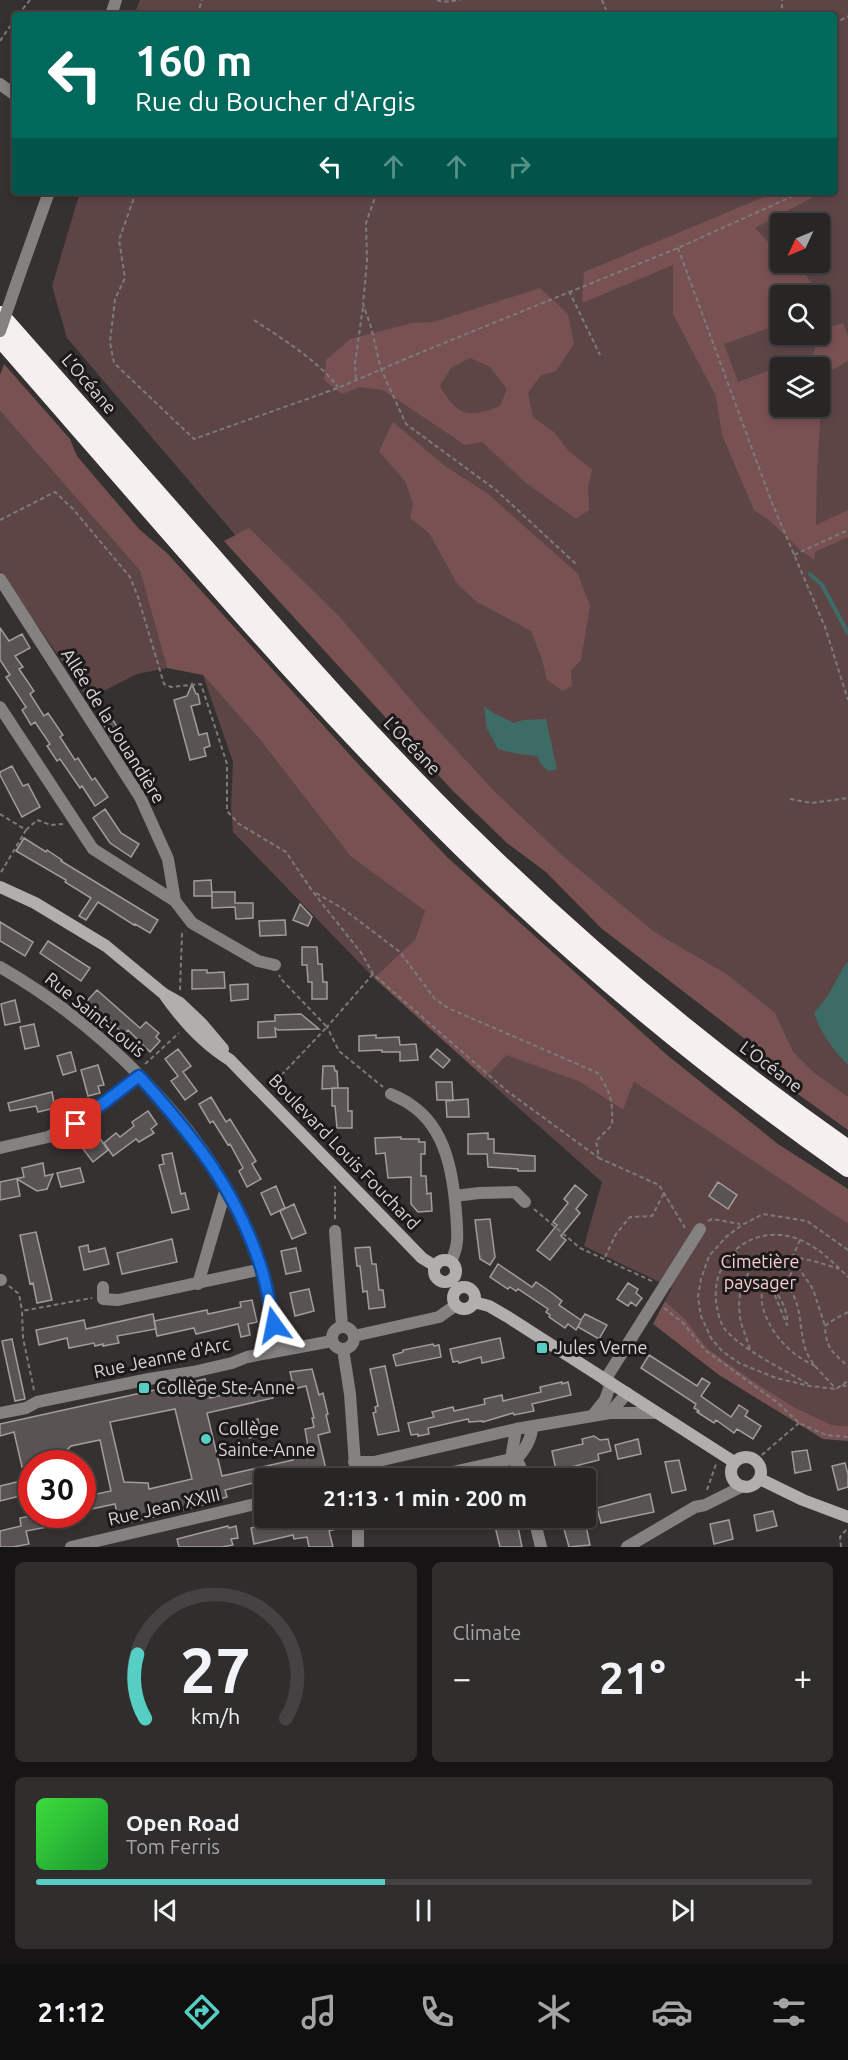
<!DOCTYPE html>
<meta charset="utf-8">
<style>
:root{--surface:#282525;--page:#302d2d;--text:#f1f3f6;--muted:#a5a5a7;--line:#444242;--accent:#56cec3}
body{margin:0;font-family:Ubuntu,sans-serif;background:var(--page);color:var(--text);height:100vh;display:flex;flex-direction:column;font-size:22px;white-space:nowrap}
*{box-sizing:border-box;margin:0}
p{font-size:20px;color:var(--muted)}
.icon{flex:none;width:33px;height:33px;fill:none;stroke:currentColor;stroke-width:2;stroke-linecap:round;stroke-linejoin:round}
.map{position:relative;height:1547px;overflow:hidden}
.side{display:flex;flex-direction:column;gap:15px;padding:15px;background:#161414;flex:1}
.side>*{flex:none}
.top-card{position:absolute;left:12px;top:12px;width:825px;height:183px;border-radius:6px;box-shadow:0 3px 9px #0003,0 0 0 2px var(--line);background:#00695c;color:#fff;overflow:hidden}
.needle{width:39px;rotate:226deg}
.fabs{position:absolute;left:770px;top:213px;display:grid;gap:12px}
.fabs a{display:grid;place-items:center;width:60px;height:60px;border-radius:6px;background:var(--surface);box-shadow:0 3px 9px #0003,0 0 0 2px var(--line);font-size:30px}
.speed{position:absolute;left:18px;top:1450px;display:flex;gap:12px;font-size:30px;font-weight:700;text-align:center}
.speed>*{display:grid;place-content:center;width:78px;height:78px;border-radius:50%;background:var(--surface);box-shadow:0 3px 9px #0003,0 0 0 2px var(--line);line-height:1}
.speed .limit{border:9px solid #d22;background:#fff;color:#111}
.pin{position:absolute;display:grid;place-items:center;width:51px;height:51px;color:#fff;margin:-26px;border-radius:12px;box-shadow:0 3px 9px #0006}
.me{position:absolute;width:66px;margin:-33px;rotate:348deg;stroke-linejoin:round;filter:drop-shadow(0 0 4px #0008)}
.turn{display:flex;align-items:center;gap:21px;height:126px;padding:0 24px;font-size:27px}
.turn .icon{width:78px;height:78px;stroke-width:2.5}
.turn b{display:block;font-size:42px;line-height:51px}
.lanes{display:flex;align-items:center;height:57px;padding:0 24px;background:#0003;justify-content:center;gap:30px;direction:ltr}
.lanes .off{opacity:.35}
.big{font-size:45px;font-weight:700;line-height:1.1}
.side .tile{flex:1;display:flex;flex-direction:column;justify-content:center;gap:9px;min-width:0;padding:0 21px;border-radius:9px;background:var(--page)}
.side .dial{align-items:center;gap:0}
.dial svg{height:156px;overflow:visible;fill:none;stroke:var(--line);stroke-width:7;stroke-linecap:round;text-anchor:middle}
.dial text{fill:var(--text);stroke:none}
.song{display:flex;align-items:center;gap:18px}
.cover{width:72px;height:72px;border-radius:9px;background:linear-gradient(135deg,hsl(120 70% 55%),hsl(130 70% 35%))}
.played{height:6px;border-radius:3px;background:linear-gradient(90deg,var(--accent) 45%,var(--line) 45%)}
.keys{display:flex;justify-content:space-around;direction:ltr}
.heat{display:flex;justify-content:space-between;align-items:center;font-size:33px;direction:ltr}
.side .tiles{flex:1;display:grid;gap:15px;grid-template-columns:1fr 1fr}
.tile:last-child{grid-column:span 2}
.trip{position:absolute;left:254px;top:1468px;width:342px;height:60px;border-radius:6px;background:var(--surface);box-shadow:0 3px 9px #0003,0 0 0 2px var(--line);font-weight:700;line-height:60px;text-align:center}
.dock{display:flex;height:96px;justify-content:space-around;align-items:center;background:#100f0f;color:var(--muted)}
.dock .icon{width:42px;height:42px}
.dock .selected{color:var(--accent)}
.dock b{font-size:27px;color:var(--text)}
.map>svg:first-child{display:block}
.green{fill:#5d4546;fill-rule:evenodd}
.forest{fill:#785153;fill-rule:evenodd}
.water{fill:#3d6c67}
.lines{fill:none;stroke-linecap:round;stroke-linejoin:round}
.stream{stroke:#3d6c67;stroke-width:4}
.building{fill:#595353;stroke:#a29c9c;stroke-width:1.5;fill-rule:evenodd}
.path{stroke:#7e7a7a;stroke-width:2;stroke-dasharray:4.5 3;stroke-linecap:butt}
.minor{stroke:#848181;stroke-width:12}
.tertiary{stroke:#848181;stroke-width:12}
.secondary{stroke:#b2aeae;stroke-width:12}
.motorway{stroke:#f6efef;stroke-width:18}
.tertiary-bridge{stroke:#848181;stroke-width:12}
.route-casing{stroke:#114b97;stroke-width:15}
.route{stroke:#1a73e8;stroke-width:10}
.poi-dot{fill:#56cec3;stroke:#1b1919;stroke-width:2}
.labels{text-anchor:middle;stroke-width:6;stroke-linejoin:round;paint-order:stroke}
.street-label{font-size:18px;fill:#d8d5d5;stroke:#1b1919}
.park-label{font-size:18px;fill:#f9cdcf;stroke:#1b1919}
.poi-label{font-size:18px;fill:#d8d5d5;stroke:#1b1919;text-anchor:start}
</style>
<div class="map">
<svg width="848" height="1547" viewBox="0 0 848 1547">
<rect width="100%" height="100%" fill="#363131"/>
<path class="green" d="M140,0h708v1108l-117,-86 -447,-430 -217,-254 -15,-52 28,-94h754v-177h-700zM780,224h39v38h-39zM780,296h39v38h-39zM780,368h39v38h-39z
M0,411l140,160 27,97 -30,6 -49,25 -88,-128z
M203,675l58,66 90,116 74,54 -10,28 -41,39 -141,-146 -2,-25 2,-45z
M505,1054l73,27 45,29 11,-28 214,142v202l-16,-1 -38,-18 -41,-26 -46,-33 -23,-30 -19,-17 7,-13 -88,-42 18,-64 -117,-104z"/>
<path class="forest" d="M776,192h41v3l-62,33 15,16 10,6v12l17,1 28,39 -6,4v-10h-39v28l-56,20 14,38 41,-15 1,39h39v-38l-11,-1 15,-38 20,-6 5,13v25l-25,14 -6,97 -1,53 32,-15v27l-33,15 -1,8 -15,-11 -29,-28 -16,-11 -32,-75 -6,-39 -43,-82v-49l-91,38 2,-31z
M540,288l28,26 6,30 -18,27 -15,4 -13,18 5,24 21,15 13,17 25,21 -4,16 1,24 -13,9 -50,-36 -44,-41 -17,3 -82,-55 -23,-3 -18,7 -18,-14 2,-20 24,-21 62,-16 22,-1zM470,358l20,9 17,22 -7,17c-32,12 -42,11 -60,-20l11,-18z
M4,364l66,75 7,17 63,74 28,24 192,212 88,92 219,197 111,89 70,45v35l-214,-142 -11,28 -45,-29 -72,-26 -21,23 -111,-100 41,-39 10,-28 -74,-54 -90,-116 -58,-66 -36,-7 -27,-97 -140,-160v-36z
M393,422l52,44 42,27 91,81 12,32 -9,54 -10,10 1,16 -9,5 -16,-11 -5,-21 -11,-28 -54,-29 -19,-17 -29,-52 -19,-15 3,-14 -8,-23 -26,-30z
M249,528l88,86 87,101 71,77 68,64 90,75 75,44 47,38 18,39 20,20 35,25v33l-74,-53 -16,-28 -157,-121 -55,-56 -39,-29 -55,-53 -228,-249z
M665,1301l19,17 23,30 46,33 41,26 38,18 16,1v15l-25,-2 -104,-64 -66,-51z"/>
<path class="water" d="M484,706l9,7 21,10 9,-3 23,-1 11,50 -8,2 -7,-5 -5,-10 -19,-2 -20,-5 -11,-20z
M846,963h2v102c-15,-16 -27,-31 -34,-52l13,-16z"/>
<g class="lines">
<path class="stream" d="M810,574l12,11 26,48"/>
</g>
<path class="building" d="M0,628l9,13 13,-7 8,14 -15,8 8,11 -4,2 15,22 -4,3 14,22 4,-3 15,22 -3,2 15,23 3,-2 14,22 3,-2 13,19 -13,9 -13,-20 -2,2 -20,-29 -3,2 -10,-15 3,-2 -15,-22 -4,3 -9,-15 4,-3 -20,-30 4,-2 -10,-15z
M192,684l4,10h2l2,10 -9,2 8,29 8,-2 3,13 -6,2 2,8 -16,4 -16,-60 13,-4z
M112,719l9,13 -9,6 -8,-13z
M137,758l12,17 -10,6 -11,-18z
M12,766l11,20 5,-2 12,23 -18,10 -22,-42v-3z
M105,809l16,24 18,11 -8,13 -21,-14 -17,-25z
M24,838l22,14 1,-2 15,10 -1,1 97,59 -8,13 -15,-9 -1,1 -36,-23 -12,18 -7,-4 12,-18 -26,-16 1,-2 -50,-29z
M211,880l1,16h-18v-15z
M212,892h23v11h18v15l-17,1 -1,-12 -23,1z
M300,904l12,13 -4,9 -15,-6z
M285,920l1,15 -26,1 -1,-15z
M0,922l33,20 -8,14 -25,-15z
M48,941l42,27 -9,13 -41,-28z
M302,947h15l1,17h4l1,18h4v17h-15v-17h-4l-1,-17h-5z
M192,970h15v3l17,-1 1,16 -33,1z
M248,984v15l-17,2 -1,-16z
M97,990l43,38 6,-6 13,11 -3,4 4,4 -10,11 -22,-22 -4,4 -38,-32z
M15,1000l5,22 -15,3 -4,-21z
M301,1014l18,15 -41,1 -3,-2 1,9 -18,1v-16l17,-1v-6z
M34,1024l5,22 -14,3 -5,-22z
M376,1035v3l23,-1 1,8 16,-1 2,16 -18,1v-9h-18v-2l-23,1v-15z
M178,1049l13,17 -8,6 14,19 -12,9 -14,-19 7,-5 -13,-17z
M437,1049l13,11 -7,8 -13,-11z
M71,1052l5,19 -13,4 -6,-19z
M98,1065l6,20 -6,1 2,7 -12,3 -7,-26z
M323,1066h11l1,5h2l1,17 -16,1z
M436,1082h16l1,18h-16z
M332,1088h16v23h4v17h-15l-2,-22h-3z
M52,1092l3,16 -17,4 -2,-6 -26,5 -2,-8z
M211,1097l15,25 4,-3 26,42 -4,3 9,15 -14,8 -8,-16 4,-3 -13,-24 -2,1 -15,-24 -3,2 -11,-19z
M468,1099l1,18h-22l-1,-16z
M148,1111l9,13 -6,5 3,4 -15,9 -3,-3 -23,17 -9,-13 12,-10 4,4 14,-11 -2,-4z
M488,1133v6h6v14l41,3v15h-17v-2l-30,-2 -1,-13h-19v-20z
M99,1137l9,13 -15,12 -10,-13z
M401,1137v2h18v3h6v12h-4v22h5l1,18 4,-1 1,18 -14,1 -7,-8v-27l-23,1 -3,-25 -9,1 -1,-16z
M172,1153l9,41 4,-1 4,16 -17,4 -13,-48 5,-1 -2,-9z
M43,1163l2,13 8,-2 -6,15 -10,2 -20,-12 3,17 -20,4v-18l24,-5 -2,-9z
M80,1168l4,14 -23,5 -4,-14z
M718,1182l19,13 -9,14 -19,-13z
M575,1185l12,10 -11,14 4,4 -19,23 5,4 -16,20 -13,-10 20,-25 -4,-3 15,-19 -4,-4z
M276,1186l9,22 -14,7 -10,-22z
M294,1204l12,29 -14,6 -12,-28z
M490,1219l5,38 -5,8 -10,-6 -5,-39z
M36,1232l16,68 -15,3 -4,-20 -3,1 -10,-49z
M172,1239l5,23 -55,12 -5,-21z
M88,1245l1,7 16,-4 4,16 -25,6 -5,-23z
M370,1247l2,17h4l3,26h4l2,17 -16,2 -2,-18 -4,1 -3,-26h-3l-2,-18z
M296,1248l5,23 -15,3 -5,-23z
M498,1264l34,23 4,-5 16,11 10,8 -3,4 22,15 4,-6 22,11 -8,14 -21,-12 3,-6 -5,9 -8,-6 -3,4 -16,-11 1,-2 -4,-3 2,-3 -30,-20 -2,2 -6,-4 -2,2 -18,-12z
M628,1283l10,6 -2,4 6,5 -6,8 -5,-4 -3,4 -11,-7z
M309,1289l5,22 -19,5 -5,-23z
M252,1300l5,22 -9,2 2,11 -9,2 -3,-13 -42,10 -2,-6 -37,8 -3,-15 53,-11 1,4 33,-7 -1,-5z
M153,1314l3,15 -39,7 2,7 -16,3v-2l-8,2 -1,-3 -25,5 -2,-10 -28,7 -3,-15 48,-10 2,9z
M500,1338l4,20 -22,5 -1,-6 -22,6 -1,-2 -5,1 -3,-13z
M12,1339l13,60 -10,2 -13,-60z
M433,1344l1,2 5,-1 2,12 -45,9 -3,-11 10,-3v-2z
M649,1355l48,31 5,-8 8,5 -9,13 30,21 8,-12 9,6 -3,5 16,10 -8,13 -16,-10 -3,4 -18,-13 -2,3 -17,-11 2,-1 -5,-3 2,-4 -55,-36z
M385,1366l14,65 -21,4 -5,-22 3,-1 -1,-5 3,-1 -8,-37z
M312,1369l7,26 4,-2 5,21 -2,1 4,17 -12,3 8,35 -46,9h-24l1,3 -32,8 2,7 -8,2v2l-91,22v-3l-9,2 -4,-18 -33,7v-14l29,-6 -11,-51 -29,6 -4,4 -8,3 1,11h-16v-2l-22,5 -8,-35 -14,4v-12l205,-45 5,19 60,-16 3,16 -66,15 15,63 71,-16 -2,-9 17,-4 -3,-18 9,-2 -2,-9h2l-8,-32 -12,3 -4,-17zM175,1409l17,70 -43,10 -1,-6 -24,-1 -14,-60z
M562,1382v2l6,-2 3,13 -39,9 2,7 -20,4 -1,-2 -30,9v-1l-14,1 -1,-3 -40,9 1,6 -11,2v-2l-7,1 -3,-12 26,-6 -2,-5 21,-5 1,4 31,-7 -1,-5 18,-4 1,6 38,-9 -1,-5z
M258,1419l3,16 -12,3 -4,-16z
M594,1436l6,4 8,-1 3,12 -13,3 1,6 -28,7 1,4 -15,4 -5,-24 31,-7 -1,-5z
M638,1439l3,15 -23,5 -3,-14z
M807,1450l4,20 -16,3 -3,-21z
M679,1460l7,30 -14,3 -7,-31z
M845,1463l3,11v13l-10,3 -6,-24z
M21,1481l3,14 -24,6v-15z
M650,1494l4,18 -53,11 -4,-15z
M773,1511l4,15 -20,5 -3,-16z
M35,1515h21l2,10 -32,6 3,13 -16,3h-13v-16l21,-5 -1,-8z
M292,1518h44v11l-7,2 4,16h-24l-2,-10 -13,2 -1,-4 -39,9 -3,-16z
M493,1518h16l1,5 7,-1 5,25h-22z
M561,1518h15l2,10 8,-2 4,19 -21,2z
M729,1520l4,19 -19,5 -4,-20z
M228,1526l1,2 7,-2 2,12 -7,1 2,6 -11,2h-43l-2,-8z"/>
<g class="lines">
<path class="path" d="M437,0l5,2 18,-2
M602,0l6,15
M18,15l12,-15
M197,15l5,-15
M635,15h16
M778,15l4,-8v-7
M834,24l14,-8
M0,41l15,-22
M136,192l-17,48 6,38 -10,21 -5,43 4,21 80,76 144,-51 79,-34 261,-106 124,-56
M377,192l-11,31 1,39 -4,42 8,23 10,42 25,55 90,66 80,74
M678,248l94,255 53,124 23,73
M569,291l31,64
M254,320c30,20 62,39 84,67
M356,379l-1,-16 8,-56
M0,520l55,-28 18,17 57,68 8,20 26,87 7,3 30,-3 26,80v47l12,13 47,28 27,40 49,62 11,20 134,117 92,67
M794,555l54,-25
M790,799l22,4 36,-5
M0,814l26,16 -26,44
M26,830l11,-10 14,5 12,-1
M316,893l26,15 58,44 35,47 13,9 150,65c13,20 15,29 14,52l-16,16 3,17 60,27 26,43
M373,974l-46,53 12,24 44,36
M180,990l2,-56 3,-3
M145,1064l34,-31
M271,1086l56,-59 -45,-47 -3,-5
M534,1209l46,39 74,34
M335,1219v-33
M708,1221l4,-2 28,5
M800,1240l-8,18 21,31 12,37
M848,1250l-41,-29 -44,-7 -21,11 -16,12 -17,19 -8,23 -3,18 3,19 10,22 11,13 17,12 37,15 34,8 26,3 12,-8
M735,1251l16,18
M605,1257l11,-23 14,-17 22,-1 12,-23
M769,1281l18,44c2,-11 -6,-28 -14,-36
M786,1283l10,-19
M9,1286l10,8 3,17
M664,1308l19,15 22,27 73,53 21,20 27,12 22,2
M848,1312l-13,7 -10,7c1,22 7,26 23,40
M750,1349c-3,-9 -6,-18 -9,-26 -3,-15 -3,-32 5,-46 19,-32 64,-18 93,-8
M815,1366c-10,-5 -20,-11 -28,-19 -15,-14 -33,-44 -22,-64l14,-4c24,15 19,45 26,69 5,16 20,28 31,41
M808,1384c-23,-14 -68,-35 -84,-56 -4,-6 -6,-15 -7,-21 -9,-45 31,-82 75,-70 22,6 40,24 56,40
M842,1385l6,2
M34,1390l-11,-52 -1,-27 70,-13
M756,1460l43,-37
M707,1490l9,-26
M841,1547l-1,-10 7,-8"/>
<path class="minor" d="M0,84l15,11
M0,579l140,218 28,62 7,42
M0,707l93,142 82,52 17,22 66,38 17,4
M0,967c96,55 200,154 244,256 18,41 27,84 36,127
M391,1094c6,3 14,6 20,11 35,23 42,69 45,107 1,18 4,32 -5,49
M0,1148l48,-11 28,-13 63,-48
M455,1196l24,-3 36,-1 10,10
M335,1231l7,95
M0,1280h1
M198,1284l28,-96
M103,1287v12l15,1 144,-31
M605,1380l95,-151
M0,1413l26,-5 11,-6 112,-23 44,-7 39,-9 15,-6 85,-16
M610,1413h47
M593,1415l12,-15 6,-17
M511,1459l5,-30
M511,1459l8,5 6,15
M515,1461c9,-10 17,-21 17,-35
M354,1462h20l142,-33 94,-16 17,-20
M421,1479l90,-20
M534,1518l7,29
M71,1547l193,-45
M627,1547l68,-40 10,-2 38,-19"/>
<path class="tertiary" d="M111,15l5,-15
M18,279l31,-87
M332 1338a11 11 0 1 1 22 0a11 11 0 1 1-22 0Z
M354,1336l85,-19 17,-12
M343,1349l7,45 6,85
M358,1518v29"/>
<path class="secondary" d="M0,887l35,16 71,43 58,48 16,9 21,20 22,26
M164,994c18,26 38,49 66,66l192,198 13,8
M434 1271a11 11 0 1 1 22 0a11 11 0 1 1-22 0Z
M453 1298a11 11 0 1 1 22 0a11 11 0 1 1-22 0Z
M474,1302l15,4 19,11 226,145
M731 1472a15 15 0 1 1 30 0a15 15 0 1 1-30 0Z
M760,1479l43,21 45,17"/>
<path class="motorway" d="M0,315c70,79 140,159 210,238 83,95 166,189 256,278 118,116 246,223 382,318
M0,338c158,180 311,365 483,531 113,109 236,209 365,299"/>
<path class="tertiary-bridge" d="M0,331l18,-52"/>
</g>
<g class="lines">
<g class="route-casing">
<path id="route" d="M76,1124l63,-48c55,61 96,112 122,191 6,19 9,39 13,58"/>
</g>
<use href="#route" class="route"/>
</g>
<g class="poi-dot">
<rect x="536" y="1342" width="12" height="12" rx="3"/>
<rect x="138" y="1382" width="12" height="12" rx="3"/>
<circle cx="206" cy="1439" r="6"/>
</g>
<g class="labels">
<g class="street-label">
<text transform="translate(89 384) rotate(49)" y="6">L’Océane</text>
<text transform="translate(113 726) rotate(58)" y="6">Allée de la Jouandière</text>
<text transform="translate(412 746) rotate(46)" y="6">L’Océane</text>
<text transform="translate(95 1015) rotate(39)" y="6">Rue Saint-Louis</text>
<text transform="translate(771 1067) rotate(37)" y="6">L’Océane</text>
<text transform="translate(344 1152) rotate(46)" y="6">Boulevard Louis Fouchard</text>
<text transform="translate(162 1358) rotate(-12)" y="6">Rue Jeanne d'Arc</text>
<text transform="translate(164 1507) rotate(-13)" y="6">Rue Jean XXIII</text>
</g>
<g class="park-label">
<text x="760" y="1268">Cimetière<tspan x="760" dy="21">paysager</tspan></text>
</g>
<g class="poi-label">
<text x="554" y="1354">Jules Verne</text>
<text x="156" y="1394">Collège Ste-Anne</text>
<text x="218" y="1435">Collège<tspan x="218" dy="21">Sainte-Anne</tspan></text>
</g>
</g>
</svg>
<div class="fabs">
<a><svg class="needle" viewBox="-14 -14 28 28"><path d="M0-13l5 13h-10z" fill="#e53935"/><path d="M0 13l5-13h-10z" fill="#a5a5a7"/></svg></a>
<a><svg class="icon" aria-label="search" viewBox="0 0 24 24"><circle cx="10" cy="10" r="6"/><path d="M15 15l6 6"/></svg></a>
<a><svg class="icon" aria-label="layers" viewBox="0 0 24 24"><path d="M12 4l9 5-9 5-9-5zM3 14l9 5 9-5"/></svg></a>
</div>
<div class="speed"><div class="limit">30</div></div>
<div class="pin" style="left:76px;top:1124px;background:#d93025"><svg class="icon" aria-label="arrive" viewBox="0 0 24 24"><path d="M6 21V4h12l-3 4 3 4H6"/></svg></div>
<svg class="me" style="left:274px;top:1325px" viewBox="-20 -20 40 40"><path d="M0-17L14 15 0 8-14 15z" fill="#1a73e8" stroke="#fff" stroke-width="4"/></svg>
<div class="trip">21:13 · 1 min · 200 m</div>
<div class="top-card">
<div class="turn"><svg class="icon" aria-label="left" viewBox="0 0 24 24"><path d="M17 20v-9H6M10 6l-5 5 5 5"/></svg><div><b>160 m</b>Rue du Boucher d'Argis</div></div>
<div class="lanes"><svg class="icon" aria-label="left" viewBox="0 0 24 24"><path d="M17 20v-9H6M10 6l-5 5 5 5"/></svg><svg class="icon off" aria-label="ahead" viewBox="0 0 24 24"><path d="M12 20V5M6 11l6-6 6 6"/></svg><svg class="icon off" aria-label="ahead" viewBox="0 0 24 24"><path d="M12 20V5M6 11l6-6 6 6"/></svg><svg class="icon off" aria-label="right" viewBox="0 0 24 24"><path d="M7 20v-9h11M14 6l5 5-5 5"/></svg></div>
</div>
</div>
<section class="side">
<div class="tiles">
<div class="tile dial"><svg viewBox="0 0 100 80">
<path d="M14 69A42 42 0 1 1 86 69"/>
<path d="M14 69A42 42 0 0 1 10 36" stroke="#56cec3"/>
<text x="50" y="56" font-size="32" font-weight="700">27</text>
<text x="50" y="72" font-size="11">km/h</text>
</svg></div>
<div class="tile"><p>Climate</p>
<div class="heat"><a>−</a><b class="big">21°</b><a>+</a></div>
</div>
<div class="tile">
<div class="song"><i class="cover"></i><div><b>Open Road</b><p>Tom Ferris</p></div></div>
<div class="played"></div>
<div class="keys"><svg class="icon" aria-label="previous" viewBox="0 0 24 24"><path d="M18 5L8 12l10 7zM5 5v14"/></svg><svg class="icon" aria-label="pause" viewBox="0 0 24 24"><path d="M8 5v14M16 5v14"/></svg><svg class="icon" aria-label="next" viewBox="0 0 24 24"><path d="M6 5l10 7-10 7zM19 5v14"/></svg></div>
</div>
</div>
</section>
<nav class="dock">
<b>21:12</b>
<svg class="icon selected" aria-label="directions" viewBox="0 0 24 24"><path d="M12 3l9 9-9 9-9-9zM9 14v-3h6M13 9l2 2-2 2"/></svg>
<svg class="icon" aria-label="music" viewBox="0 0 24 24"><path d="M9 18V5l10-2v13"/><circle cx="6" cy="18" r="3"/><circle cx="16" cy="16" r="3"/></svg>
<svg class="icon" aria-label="phone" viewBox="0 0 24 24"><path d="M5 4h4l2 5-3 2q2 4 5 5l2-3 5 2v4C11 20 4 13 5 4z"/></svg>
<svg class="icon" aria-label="climate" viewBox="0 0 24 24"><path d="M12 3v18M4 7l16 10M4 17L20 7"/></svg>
<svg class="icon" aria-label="car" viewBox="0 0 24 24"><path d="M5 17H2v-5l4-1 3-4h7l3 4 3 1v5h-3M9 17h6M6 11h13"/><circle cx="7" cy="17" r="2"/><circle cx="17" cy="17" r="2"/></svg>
<svg class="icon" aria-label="filters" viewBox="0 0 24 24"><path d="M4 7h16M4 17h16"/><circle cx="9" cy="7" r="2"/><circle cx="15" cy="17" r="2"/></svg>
</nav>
